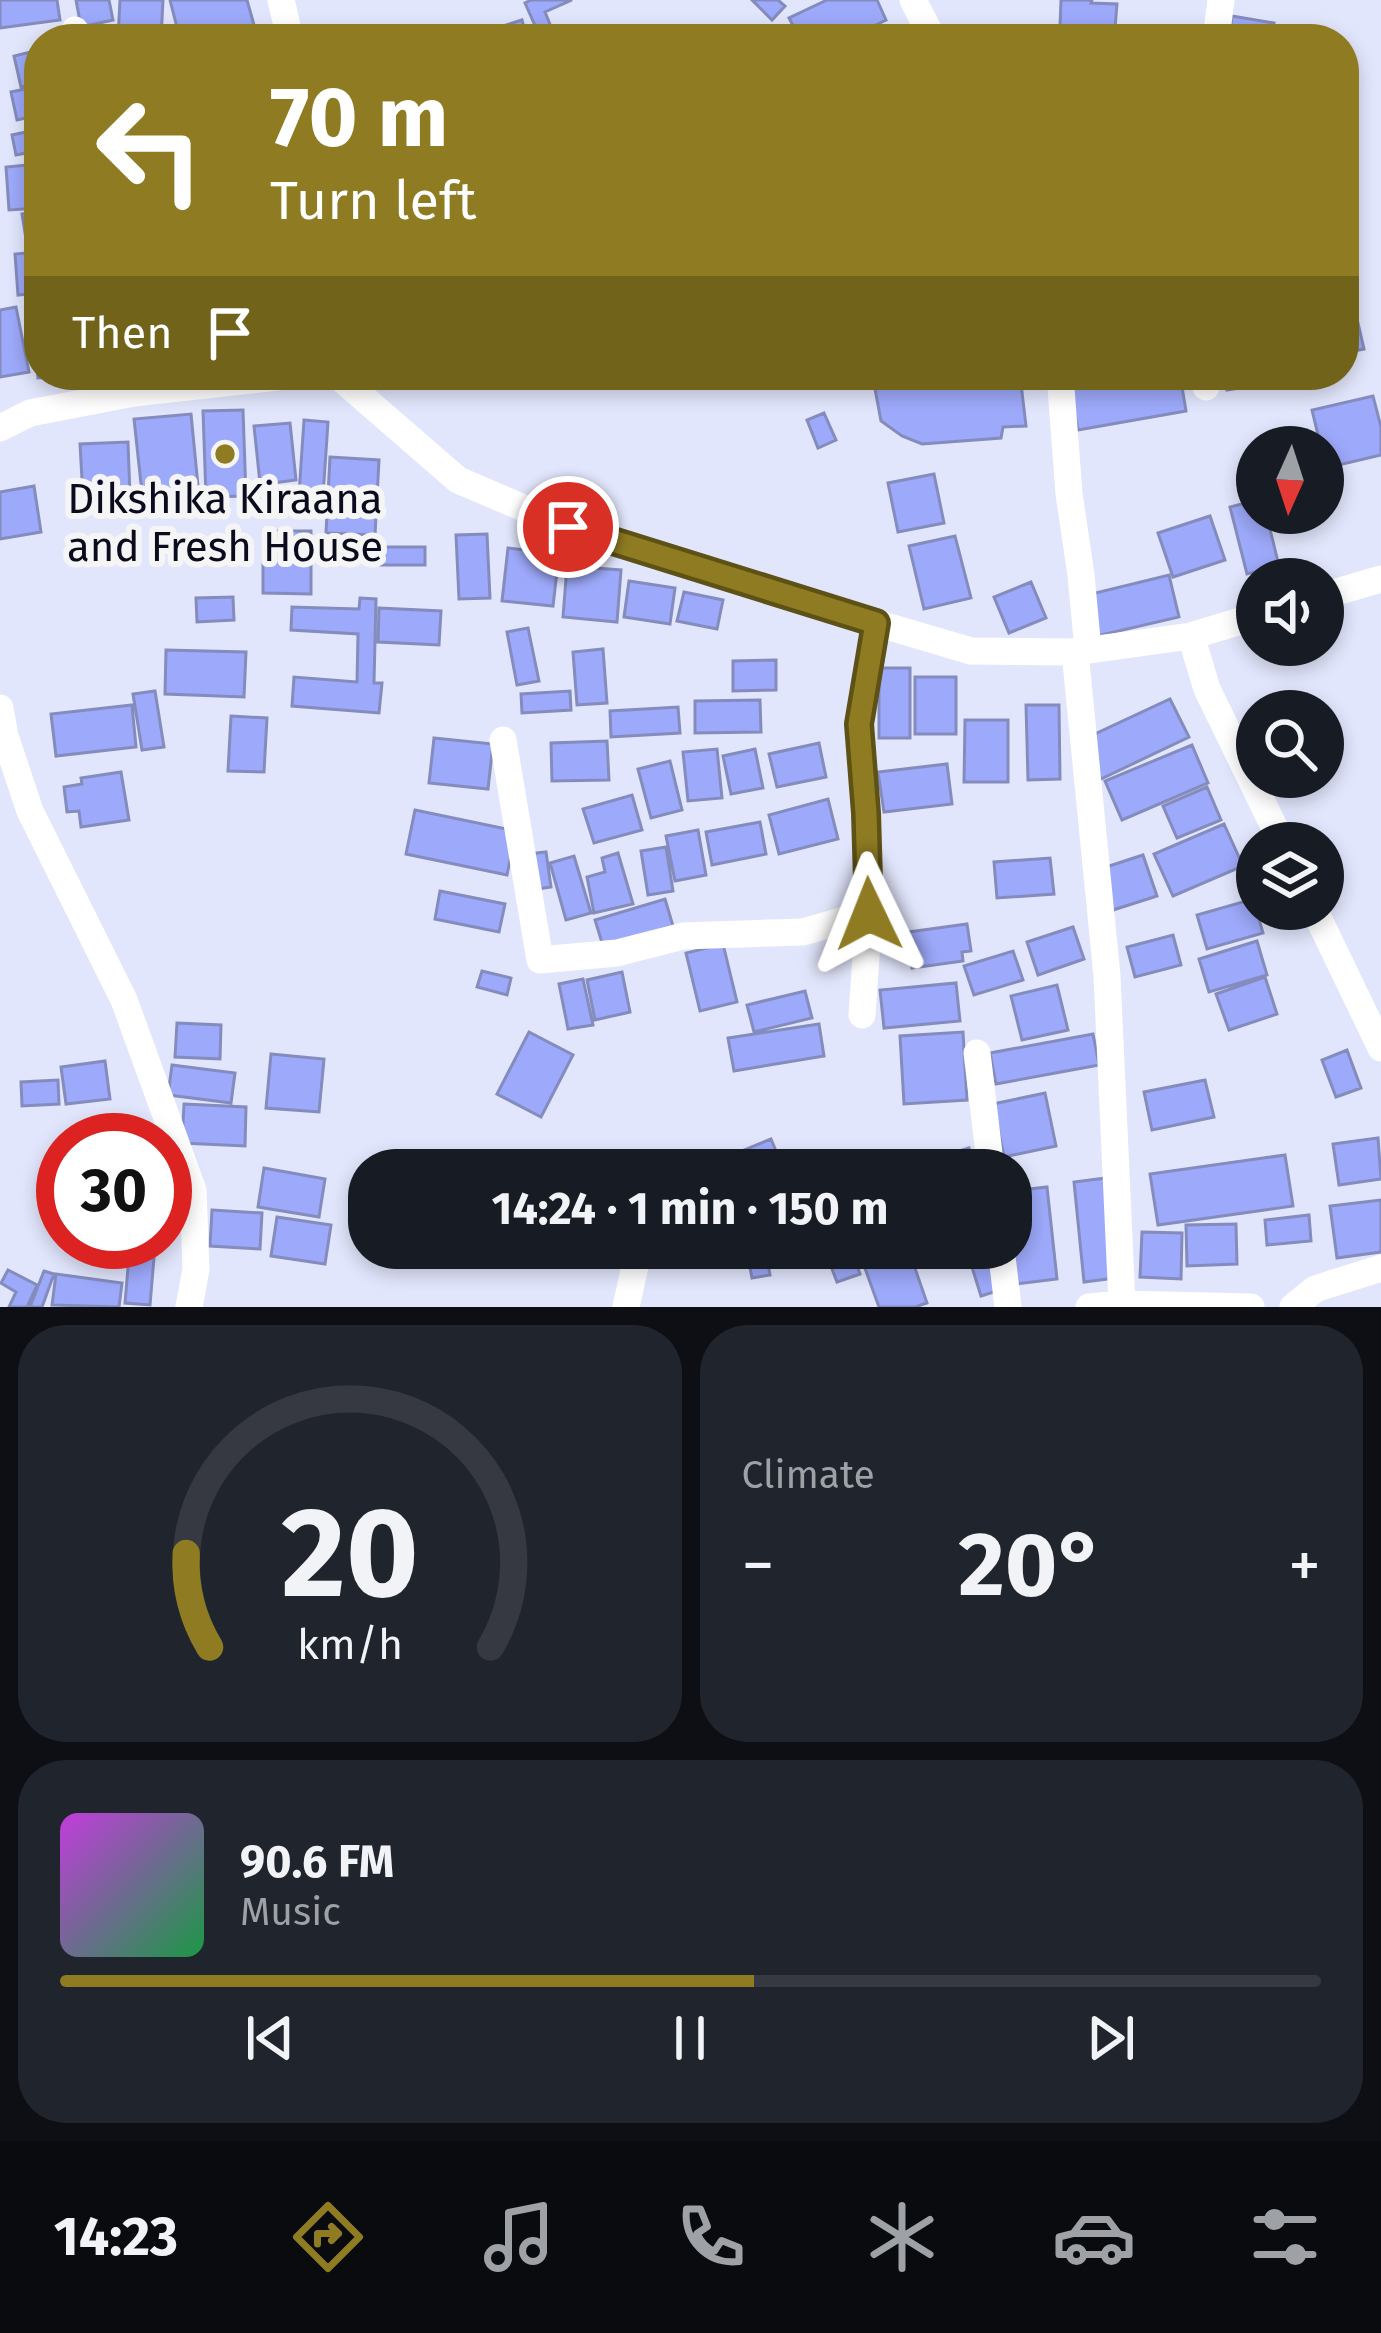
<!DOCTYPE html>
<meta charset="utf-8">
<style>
:root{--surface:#171b24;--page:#20242c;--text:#f1f3f6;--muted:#9ea1a6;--line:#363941;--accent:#8f7c22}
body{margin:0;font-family:"Fira Sans",sans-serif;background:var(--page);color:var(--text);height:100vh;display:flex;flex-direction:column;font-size:45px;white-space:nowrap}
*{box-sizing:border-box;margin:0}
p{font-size:39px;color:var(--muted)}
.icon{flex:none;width:66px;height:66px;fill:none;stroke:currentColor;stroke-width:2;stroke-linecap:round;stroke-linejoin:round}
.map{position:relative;height:1307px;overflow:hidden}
.drawer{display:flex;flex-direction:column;gap:18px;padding:18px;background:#0d0f14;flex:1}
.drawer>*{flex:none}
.hud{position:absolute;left:24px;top:24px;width:1335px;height:366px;border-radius:48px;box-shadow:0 6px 18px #0003;background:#8f7c22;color:#fff;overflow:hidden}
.needle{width:78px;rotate:183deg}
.fabs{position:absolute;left:1236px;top:426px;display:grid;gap:24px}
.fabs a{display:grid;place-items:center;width:108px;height:108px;border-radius:50%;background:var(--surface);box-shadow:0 6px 18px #0003;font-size:60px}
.speed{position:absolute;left:36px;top:1113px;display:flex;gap:24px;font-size:60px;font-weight:700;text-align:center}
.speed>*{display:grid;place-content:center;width:156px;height:156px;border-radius:50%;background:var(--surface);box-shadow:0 6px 18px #0003;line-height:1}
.speed .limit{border:18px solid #d22;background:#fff;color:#111}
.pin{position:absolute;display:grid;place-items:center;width:102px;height:102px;color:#fff;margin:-51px;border:6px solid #fff;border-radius:50%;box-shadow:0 3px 12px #0007}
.me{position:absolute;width:132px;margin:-66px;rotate:358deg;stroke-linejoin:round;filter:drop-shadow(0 0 9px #0008)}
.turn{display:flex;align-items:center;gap:42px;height:252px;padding:0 48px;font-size:54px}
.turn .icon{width:156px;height:156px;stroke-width:2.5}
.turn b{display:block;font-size:84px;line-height:102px}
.then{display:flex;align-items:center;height:114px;padding:0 48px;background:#0003;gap:24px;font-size:45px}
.big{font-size:90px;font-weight:700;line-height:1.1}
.drawer .widget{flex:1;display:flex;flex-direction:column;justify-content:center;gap:18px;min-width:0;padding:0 42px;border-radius:48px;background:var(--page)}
.drawer .dial{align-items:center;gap:0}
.dial svg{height:312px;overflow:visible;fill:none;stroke:var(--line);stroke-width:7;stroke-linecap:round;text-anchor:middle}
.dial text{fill:var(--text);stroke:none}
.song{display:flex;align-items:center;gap:36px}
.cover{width:144px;height:144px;border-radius:18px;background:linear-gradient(135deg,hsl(290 70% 55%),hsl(140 70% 35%))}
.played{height:12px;border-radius:6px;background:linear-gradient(90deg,var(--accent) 55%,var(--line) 55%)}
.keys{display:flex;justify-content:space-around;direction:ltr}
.heat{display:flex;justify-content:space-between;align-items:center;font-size:66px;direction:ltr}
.drawer .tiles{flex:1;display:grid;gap:18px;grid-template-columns:1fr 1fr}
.widget:last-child{grid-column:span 2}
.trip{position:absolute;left:348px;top:1149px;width:684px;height:120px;border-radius:48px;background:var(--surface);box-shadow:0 6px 18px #0003;font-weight:700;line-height:120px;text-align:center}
.menu{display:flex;height:192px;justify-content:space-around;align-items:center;background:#090b0e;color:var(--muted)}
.menu .icon{width:84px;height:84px}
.menu .active{color:var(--accent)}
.menu b{font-size:54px;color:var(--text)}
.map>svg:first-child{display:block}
.building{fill:#9da9fa;stroke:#848cbd;stroke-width:3}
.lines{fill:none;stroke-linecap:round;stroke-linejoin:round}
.minor{stroke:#fff;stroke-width:27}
.route-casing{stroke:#5d5116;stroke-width:30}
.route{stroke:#8f7c22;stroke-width:21}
.poi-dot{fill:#8f7c22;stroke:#f5f5f5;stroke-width:4.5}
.labels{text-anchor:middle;stroke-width:12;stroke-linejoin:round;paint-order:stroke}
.poi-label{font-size:42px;fill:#0a0c1e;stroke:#f5f5f5}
</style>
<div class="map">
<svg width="1381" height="1307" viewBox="0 0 1381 1307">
<rect width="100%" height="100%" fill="#e2e6fc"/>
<path class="building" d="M0,0h57l3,20 -60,8z
M76,0h33l4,20 -32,7z
M120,0h43l-2,39 -43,-1z
M170,0h77l7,25 -53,14h-21z
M531,0h41l-27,12 11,27h-15l-16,-36z
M752,0h26l7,6 -13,14z
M827,0h50l9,20 -40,19h-46l-11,-21z
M1061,0h31l-1,3 26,1 -2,24 -55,-2z
M1232,16l42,7 -3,16h-42z
M522,20l5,19h-21l-3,-13z
M1132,28l75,7v4h-76z
M39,50v33l-18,4 -7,-31z
M39,86v29l-22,5 -6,-28z
M26,132l5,20 -15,3 -4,-20z
M39,164v44l-30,2 -3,-43z
M39,211v33l-12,1 -5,-31z
M39,252v41l-21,2 -3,-41z
M16,307l13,65 -29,5v-67z
M1355,310l9,39 -20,4v-41z
M32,315h7v60l22,1 -23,2z
M973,375h47l6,51 -23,1 -2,11 -79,6 -20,-8 -21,-15 -6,-32z
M1121,375h59l6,36 -108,19 -9,-45z
M1225,375h25l2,11 -25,4z
M1373,396l8,31v28l-55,13 -14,-58z
M243,410l3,86 -40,1 -3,-86z
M824,413l12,27 -18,8 -11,-28z
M191,414l8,82 -56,6 -9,-83z
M304,420l24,2 -5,74 -24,-2z
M290,423l6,57 -23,3 1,9 -13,1 -7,-67z
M128,442l2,54 -47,1 -3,-53z
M330,457l49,3 -4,75 -49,-2z
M934,474l10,49 -46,9 -10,-49z
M34,486l7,46 -41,7v-47z
M1257,500v13h9l13,53 -32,8 -17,-67z
M1210,516l15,44 -52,17 -15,-44z
M263,531h48v63l-48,-1z
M487,534l3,64 -31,1 -3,-64z
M955,536l16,62 -47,11 -15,-63z
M381,547h44v18h-44z
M508,548l51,6 -6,52 -51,-5z
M567,566l54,4 -4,52 -54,-5z
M1169,575l10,42 -82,19 -10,-41z
M629,581l46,7 -5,36 -46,-7z
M1031,582l15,36 -37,15 -15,-36z
M684,592l39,8 -6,29 -40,-8z
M233,597l1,23 -37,2 -1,-24z
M360,598l16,1 -2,84h8l-3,30 -87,-7 2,-29 63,5 1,-48 -67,-4 1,-23 67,2z
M379,608l62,3 -2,34 -61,-3z
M528,628l11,53 -22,4 -10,-53z
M603,649l4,54 -30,2 -4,-53z
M166,650l80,2 -2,45 -79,-3z
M776,660v30l-43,1v-30z
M879,668h31v70h-31z
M915,677h41v57h-41z
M155,691l9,56 -22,3 -9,-56z
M570,691l1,19 -49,3 -1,-19z
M1170,699l19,38 -88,42 -19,-39z
M760,700l1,32 -66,1v-32z
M132,705l4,42 -80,9 -5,-42z
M1026,705h33l1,74 -32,1z
M678,707l2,26 -69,4 -1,-26z
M231,716l36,2 -3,54 -36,-1z
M965,720h43v62h-44z
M434,738l59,6 -5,45 -59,-6z
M607,741l2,39 -57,1 -1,-38z
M819,743l7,34 -49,10 -8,-33z
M1192,745l16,38 -86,37 -17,-39z
M717,749l5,49 -34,3 -5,-49z
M755,749l8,39 -32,6 -8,-38z
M670,761l12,49 -31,8 -13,-49z
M947,764l5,40 -68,8 -6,-40z
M121,772l8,48 -48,7 -2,-16 -12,1 -3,-25 18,-3 -1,-6z
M1207,787l14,33 -44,18 -14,-32z
M632,795l10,35 -48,13 -11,-34z
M828,799l10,40 -59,15 -10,-39z
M415,810l101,21 -9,44 -101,-21z
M760,822l6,32 -54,11 -6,-33z
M1224,824l19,42 -70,30 -19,-42z
M698,830l8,45 -31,6 -9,-45z
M666,847l7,44 -25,4 -7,-44z
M546,852l5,35 -20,3 -4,-36z
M618,853l15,51 -39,9 -7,-36 18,-5 -3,-14z
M1143,855l14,41 -44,14 -13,-41z
M574,856l17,57 -25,7 -16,-57z
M1050,858l4,36 -57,4 -3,-36z
M440,891l65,13 -6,28 -64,-13z
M665,899l8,27 -70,20 -8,-26z
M1253,899l10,34 -56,16 -10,-34z
M967,924l4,27 -9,1 1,9 -51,7 -4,-36z
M1073,927l11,32 -46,16 -11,-33z
M1173,935l8,30 -46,12 -8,-30z
M1257,941l10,34 -58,17 -10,-33z
M723,944l14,58 -37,9 -14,-58z
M1013,951l10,29 -49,15 -10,-29z
M482,971l29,7 -4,17 -30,-8z
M622,972l8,40 -35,8 -8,-40z
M1265,977l12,37 -48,16 -13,-36z
M583,979l10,46 -25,4 -9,-45z
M956,983l4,38 -76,7 -4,-38z
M1057,985l11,45 -46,10 -11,-44z
M805,991l7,27 -58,14 -7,-27z
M177,1023l44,2 -1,34 -45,-2z
M819,1024l5,32 -90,15 -6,-33z
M529,1032l44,23 -32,62 -44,-23z
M963,1032l4,68 -63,4 -4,-68z
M1093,1034l6,31 -103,19 -6,-31z
M1347,1050l14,38 -25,9 -14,-37z
M271,1054l53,5 -5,53 -53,-4z
M105,1061l5,38 -44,5 -5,-37z
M172,1065l63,8 -4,30 -63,-8z
M58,1080l1,24 -37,2 -1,-24z
M1205,1080l9,37 -62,13 -8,-38z
M1045,1093l11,53 -52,11 -11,-53z
M184,1104l62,3 -1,39 -63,-3z
M1378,1138l3,41 -42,6 -6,-41z
M771,1139l13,31h-46l-6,-15z
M969,1148l6,22h-40l-4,-10z
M543,1155l42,9 -1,6h-44z
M1285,1155l8,51 -135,19 -8,-51z
M264,1168l61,11 -6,38 -61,-10z
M1106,1178l10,100 -32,4 -10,-100z
M1047,1187l10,92 -41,5 -5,-44v-49z
M1381,1200v52l-44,6 -7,-52z
M212,1210l50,3 -2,36 -50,-3z
M1309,1215l2,26 -44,4 -2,-25z
M277,1217l54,8 -6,39 -54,-8z
M1236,1224l1,40 -50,2 -1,-41z
M1142,1232l40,1 -1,46 -41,-2z
M130,1244l25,2 -5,59 -25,-2z
M824,1248h27l9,26 -23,8z
M862,1248h46l19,55 -12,4h-36l-21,-58z
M966,1248h25l12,41 -22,7z
M766,1253l4,22 -18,3 -4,-21z
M8,1270l29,15 -10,22h-18l7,-15 -15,-9z
M44,1271l10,3 -12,33h-12z
M56,1274l66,9 -3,24 -67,-2z"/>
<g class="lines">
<path class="minor" d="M281,0l9,39
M913,0l20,39
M75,30l1,9
M1216,39l5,-39
M337,375l121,105 110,47 247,78 156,46 104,1 116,-16 66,-20
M1060,375l9,119 12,81 7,75
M1205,375l1,12
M0,428l30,-15 104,-20 161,-18
M1323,596l58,-17
M1191,636l16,53 75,154
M1075,652l32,324 15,328
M0,708l5,28 25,75 94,189 69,190 3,79 -7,38
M503,740l37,220 77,-7 66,-17 120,-4 66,-19
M1314,909l67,139
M862,1015l7,-102 -3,-100 -7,-89 17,-101
M977,1053l14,117
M1001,1248l7,59
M626,1307l13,-59
M1089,1307l33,-3 129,3
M1293,1307l22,-18 66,-21"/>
</g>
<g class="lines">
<g class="route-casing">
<path id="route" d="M568,527l308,96 -17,101 7,89 3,101"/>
</g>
<use href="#route" class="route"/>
</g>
<circle class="poi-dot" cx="225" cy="454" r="12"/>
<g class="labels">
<g class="poi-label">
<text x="225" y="513">Dikshika Kiraana<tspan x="225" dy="48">and Fresh House</tspan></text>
</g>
</g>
</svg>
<div class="fabs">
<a><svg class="needle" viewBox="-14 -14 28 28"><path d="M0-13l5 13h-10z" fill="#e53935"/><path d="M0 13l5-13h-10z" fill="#9ea1a6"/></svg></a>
<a><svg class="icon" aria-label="sound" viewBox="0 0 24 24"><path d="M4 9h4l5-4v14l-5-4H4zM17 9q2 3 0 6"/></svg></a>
<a><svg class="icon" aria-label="search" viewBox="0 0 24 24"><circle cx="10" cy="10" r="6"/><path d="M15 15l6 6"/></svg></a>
<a><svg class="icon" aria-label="layers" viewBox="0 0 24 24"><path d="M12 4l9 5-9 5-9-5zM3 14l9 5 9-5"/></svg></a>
</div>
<div class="speed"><div class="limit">30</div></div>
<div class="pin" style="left:568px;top:527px;background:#d93025"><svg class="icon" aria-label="arrive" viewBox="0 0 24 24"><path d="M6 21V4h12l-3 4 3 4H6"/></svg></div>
<svg class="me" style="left:869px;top:914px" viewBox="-20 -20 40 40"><path d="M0-17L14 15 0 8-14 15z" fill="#8f7c22" stroke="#fff" stroke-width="4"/></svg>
<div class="trip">14:24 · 1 min · 150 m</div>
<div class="hud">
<div class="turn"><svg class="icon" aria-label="left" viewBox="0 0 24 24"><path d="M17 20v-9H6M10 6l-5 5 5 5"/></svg><div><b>70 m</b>Turn left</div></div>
<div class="then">Then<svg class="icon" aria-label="arrive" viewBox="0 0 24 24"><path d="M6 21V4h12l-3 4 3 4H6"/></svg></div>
</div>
</div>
<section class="drawer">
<div class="tiles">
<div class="widget dial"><svg viewBox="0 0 100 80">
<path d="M14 69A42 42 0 1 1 86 69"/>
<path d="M14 69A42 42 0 0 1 8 45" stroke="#8f7c22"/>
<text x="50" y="56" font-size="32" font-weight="700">20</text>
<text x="50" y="72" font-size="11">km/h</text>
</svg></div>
<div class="widget"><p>Climate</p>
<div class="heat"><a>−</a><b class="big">20°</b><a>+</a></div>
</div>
<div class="widget">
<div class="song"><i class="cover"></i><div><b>90.6 FM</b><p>Music</p></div></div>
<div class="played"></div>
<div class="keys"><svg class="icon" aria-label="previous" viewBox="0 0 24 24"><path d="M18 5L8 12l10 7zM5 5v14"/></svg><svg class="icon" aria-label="pause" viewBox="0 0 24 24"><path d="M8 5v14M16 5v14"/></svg><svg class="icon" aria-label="next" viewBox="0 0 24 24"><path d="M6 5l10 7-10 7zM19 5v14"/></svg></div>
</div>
</div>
</section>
<nav class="menu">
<b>14:23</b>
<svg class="icon active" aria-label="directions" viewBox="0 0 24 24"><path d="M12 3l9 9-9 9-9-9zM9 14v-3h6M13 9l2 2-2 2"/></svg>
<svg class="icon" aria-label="music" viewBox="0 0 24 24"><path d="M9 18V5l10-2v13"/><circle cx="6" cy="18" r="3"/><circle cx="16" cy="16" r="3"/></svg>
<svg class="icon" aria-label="phone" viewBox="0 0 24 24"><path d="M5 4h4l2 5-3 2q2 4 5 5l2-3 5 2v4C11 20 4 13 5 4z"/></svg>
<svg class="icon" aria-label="climate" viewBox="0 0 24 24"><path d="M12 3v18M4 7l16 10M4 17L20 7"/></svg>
<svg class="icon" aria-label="car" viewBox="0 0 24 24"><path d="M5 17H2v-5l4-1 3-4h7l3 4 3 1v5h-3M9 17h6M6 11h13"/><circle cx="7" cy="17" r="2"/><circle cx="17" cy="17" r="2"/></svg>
<svg class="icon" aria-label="filters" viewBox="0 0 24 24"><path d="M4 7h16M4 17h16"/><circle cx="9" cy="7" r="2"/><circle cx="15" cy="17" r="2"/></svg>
</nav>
